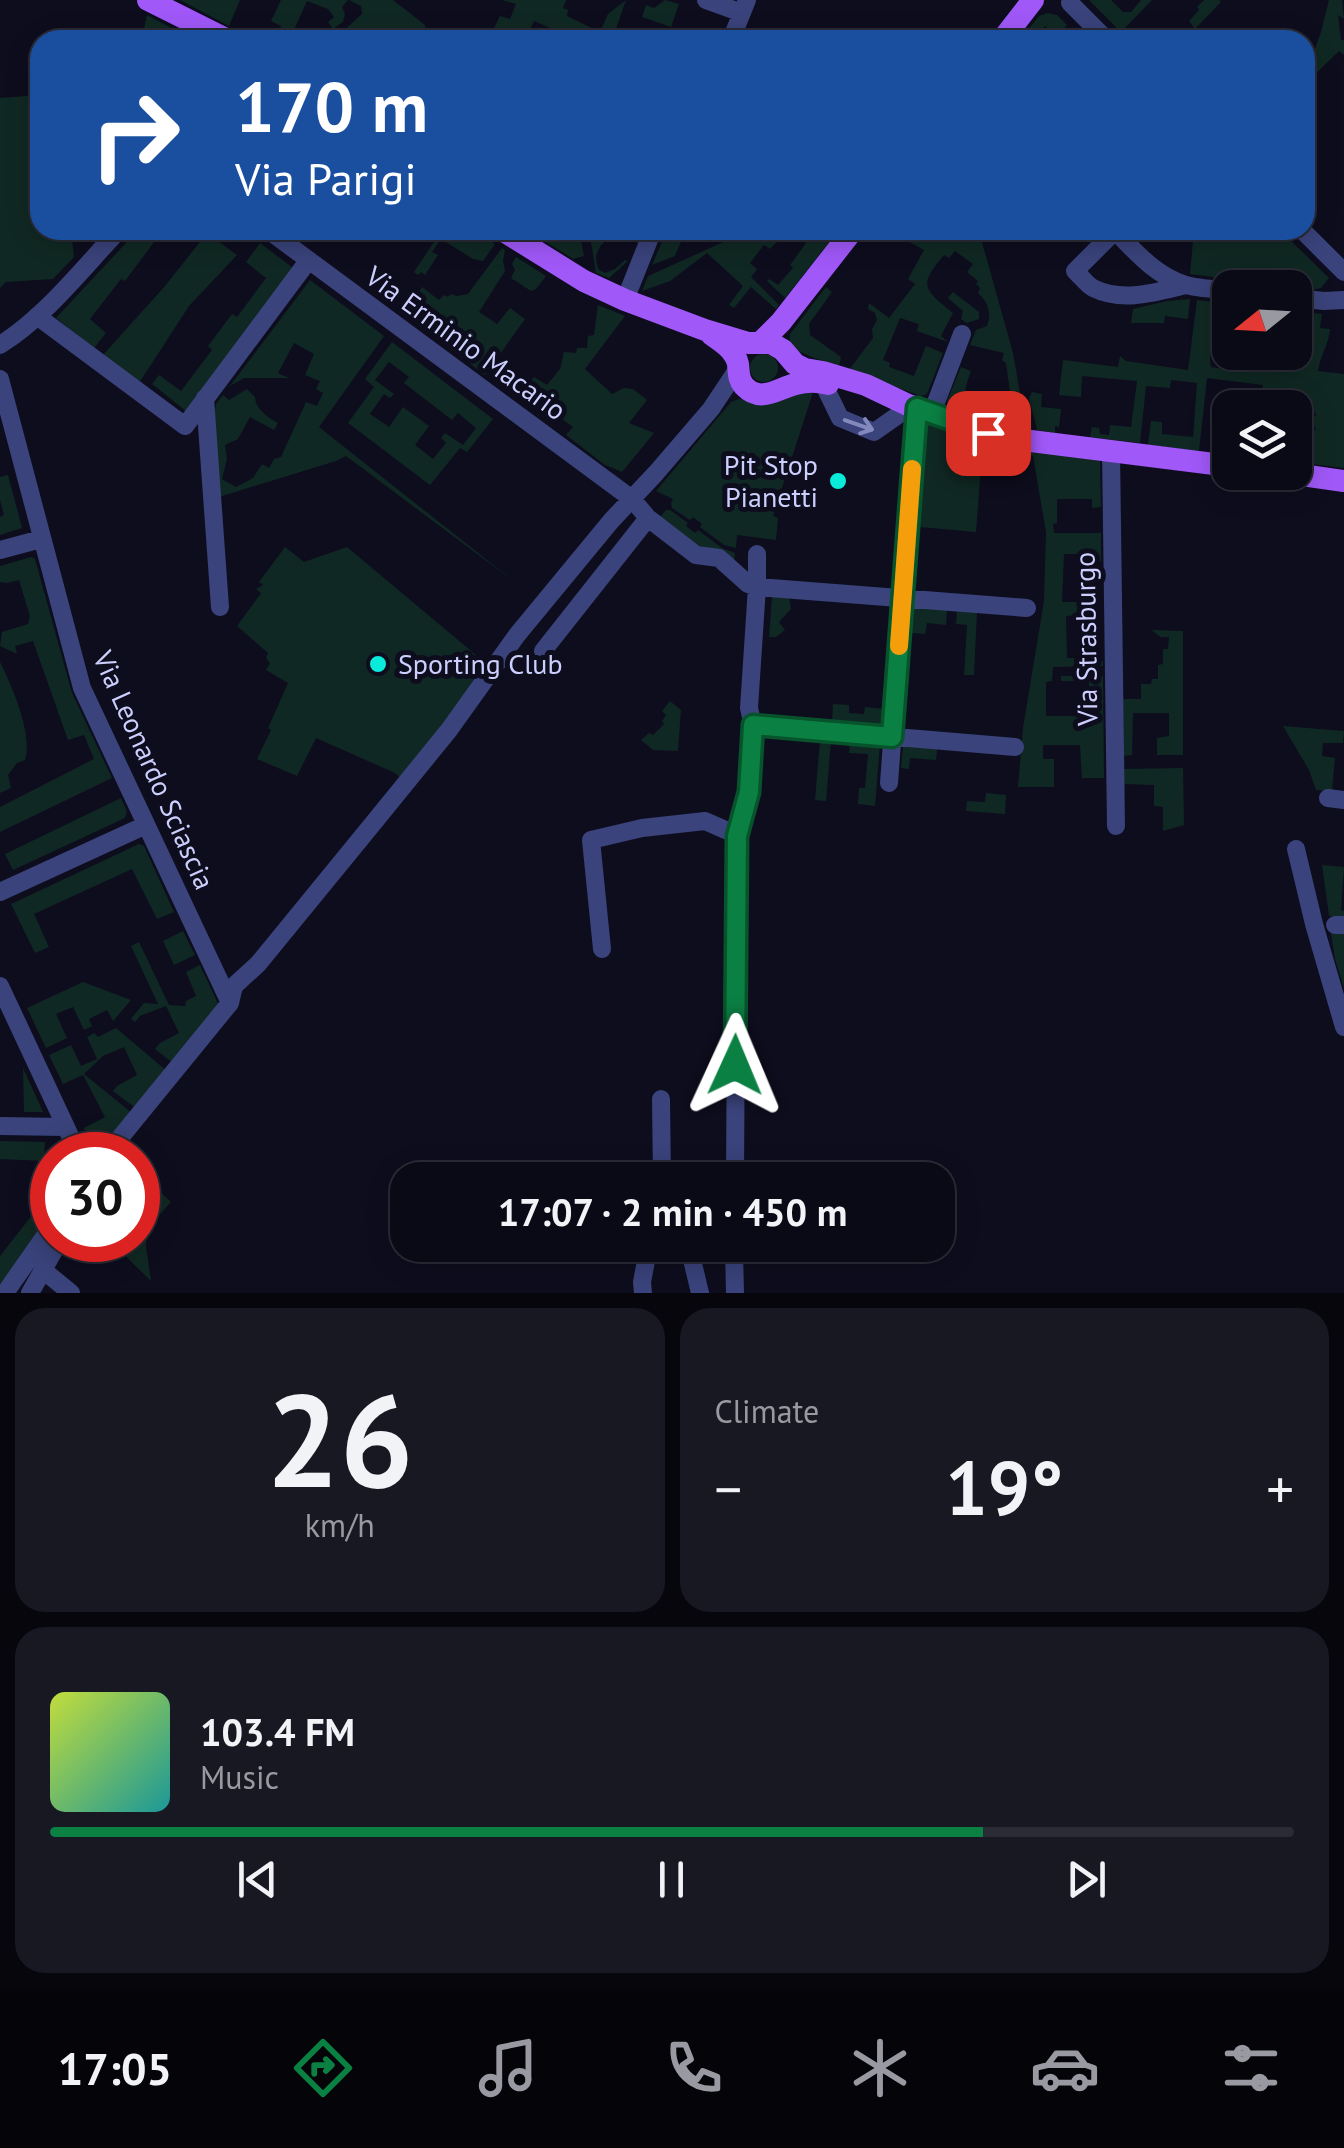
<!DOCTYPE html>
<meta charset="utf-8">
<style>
:root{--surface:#0a0a16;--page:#181823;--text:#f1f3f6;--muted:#999aa1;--line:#2a2b35;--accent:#0b8043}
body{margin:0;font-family:"PT Sans",sans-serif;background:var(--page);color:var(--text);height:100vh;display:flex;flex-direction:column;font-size:38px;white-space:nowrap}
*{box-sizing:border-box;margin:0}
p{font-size:32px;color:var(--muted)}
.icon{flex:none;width:55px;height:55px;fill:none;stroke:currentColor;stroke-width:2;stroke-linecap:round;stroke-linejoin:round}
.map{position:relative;height:1293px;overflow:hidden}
.sheet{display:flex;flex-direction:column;gap:15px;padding:15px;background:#06060c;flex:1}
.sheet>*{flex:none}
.top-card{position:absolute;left:30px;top:30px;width:1285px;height:210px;border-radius:30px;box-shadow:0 5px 25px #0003,0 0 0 2px var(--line);background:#1a4fa0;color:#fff;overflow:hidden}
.needle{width:65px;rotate:252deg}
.controls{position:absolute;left:1212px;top:270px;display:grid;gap:20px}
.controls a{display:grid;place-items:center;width:100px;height:100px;border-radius:20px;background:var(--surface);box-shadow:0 5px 25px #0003,0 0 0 2px var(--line);font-size:50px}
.speed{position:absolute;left:30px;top:1132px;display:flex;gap:20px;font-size:50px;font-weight:700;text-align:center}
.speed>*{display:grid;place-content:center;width:130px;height:130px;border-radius:50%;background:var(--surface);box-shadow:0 5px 25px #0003,0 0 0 2px var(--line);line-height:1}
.speed .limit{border:15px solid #d22;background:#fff;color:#111}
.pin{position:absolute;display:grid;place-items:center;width:85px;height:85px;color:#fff;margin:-42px;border-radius:20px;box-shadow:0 5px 15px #0006}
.me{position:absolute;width:110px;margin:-55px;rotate:1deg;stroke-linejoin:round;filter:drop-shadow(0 0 8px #0008)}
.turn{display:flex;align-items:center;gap:35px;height:210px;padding:0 40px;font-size:45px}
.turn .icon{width:130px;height:130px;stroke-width:2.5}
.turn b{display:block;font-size:70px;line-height:85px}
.big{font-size:75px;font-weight:700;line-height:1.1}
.sheet .widget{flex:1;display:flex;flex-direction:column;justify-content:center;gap:15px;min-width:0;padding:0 35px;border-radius:30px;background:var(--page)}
.sheet .dial{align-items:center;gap:0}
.dial b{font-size:130px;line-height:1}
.song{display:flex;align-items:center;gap:30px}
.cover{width:120px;height:120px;border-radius:15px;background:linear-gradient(135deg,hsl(70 70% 55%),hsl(180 70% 35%))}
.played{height:10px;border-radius:5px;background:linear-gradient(90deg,var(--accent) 75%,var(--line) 75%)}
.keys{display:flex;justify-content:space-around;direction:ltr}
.heat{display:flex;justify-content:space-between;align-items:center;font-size:55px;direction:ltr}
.sheet .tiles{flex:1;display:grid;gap:15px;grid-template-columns:1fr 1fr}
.widget:last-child{grid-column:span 2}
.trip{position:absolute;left:390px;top:1162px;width:565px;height:100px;border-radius:30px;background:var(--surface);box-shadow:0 5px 25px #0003,0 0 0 2px var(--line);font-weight:700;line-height:100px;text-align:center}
.menu{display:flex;height:160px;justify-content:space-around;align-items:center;background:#040409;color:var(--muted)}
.menu .icon{width:70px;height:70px}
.menu .current{color:var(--accent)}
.menu b{font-size:45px;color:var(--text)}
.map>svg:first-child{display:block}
.green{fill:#102823;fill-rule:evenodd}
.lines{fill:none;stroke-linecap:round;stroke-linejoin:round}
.minor{stroke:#3a437b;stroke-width:18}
.major{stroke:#a058f8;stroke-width:22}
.oneway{stroke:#8389bc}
.route-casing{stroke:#07532c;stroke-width:25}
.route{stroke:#0b8043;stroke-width:18}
.slow{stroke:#f59e0b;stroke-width:18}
.poi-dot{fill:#0aebda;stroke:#0d0d1e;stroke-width:4}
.labels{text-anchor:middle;stroke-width:10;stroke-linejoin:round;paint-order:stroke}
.street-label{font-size:28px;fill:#cccffd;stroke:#0d0d1e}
.poi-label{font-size:28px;fill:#cccffd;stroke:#0d0d1e;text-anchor:end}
</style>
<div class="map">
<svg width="1344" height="1293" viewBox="0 0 1344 1293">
<rect width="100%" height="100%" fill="#0d0d1e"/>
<path class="green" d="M180,0h60l-11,26z
M281,0h67l-6,7 3,7 -2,8 -10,7 -5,-7 6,-5 -6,-8 -21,-8 -14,31 18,8h-35l5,-14 -10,-5z
M349,0h44l32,25 1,5 22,10h-46l-5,-8 -8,-1 -3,9h-40l-3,-4 -5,4h-5l29,-26 -1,-8z
M502,0h64l-3,8 5,2 -1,6 33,16 8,-18 18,-14 -14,40h-40l1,-2 -39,-17 -9,19h-37l12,-24 10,3 6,-15z
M665,0l14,4 -8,23 -29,-10 4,-12 8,3z
M1089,0h22l12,12h8l10,-12h11l-31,32z
M1204,0h15l2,2 -26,27 -6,-8 10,-11 -2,-3z
M1329,0h13l2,19 -6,-4 3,25h3v15l-5,-4 -34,33v-7l16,-45z
M1048,13l9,2 10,10 -6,7 -7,1 -9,-7 -12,14h-13l19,-24z
M147,15l47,25h-36l-15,-7z
M40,95v135h31l3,27 -21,22 -47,3 -6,6v-190z
M138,230h25l-38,51 -4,-2 -31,40 16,14 -12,15 -38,-30z
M442,230h31l22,14 -12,17 -10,-2 -32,-20 -9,13 6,3 -13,20 -4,-3 -3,3 -4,-3z
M527,230h52l5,26 -11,3z
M589,230h54l-5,13 -24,-10c-13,11 -23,20 -15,37l6,3 10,-4 10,-9 3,1 -19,17 -13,-5z
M667,230h19l-11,26 -23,9z
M750,230h28l-6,8 5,4 -7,7 -6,-4 -14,18 7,6 -6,8 28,28 -3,4 -25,-22 -17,21 -5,-3 14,-19 -36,-33 -37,28 -28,10 6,-15z
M811,230h19l4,6 -49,62 -18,-17 2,-2 9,6 15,-17 -3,-3 16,-22 -3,-3z
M895,230h91l-6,5 33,118 13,75 -11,-2 -9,-63 -4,-3 2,-7 -34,-8 6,-15 11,-4c5,-13 1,-24 -9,-33l2,-5 -4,-4 2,-3 -11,-9 6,-8 -18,-13 -6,7 -5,-3c-25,30 -22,33 9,58l-12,23 7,6 -31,-11 2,-7 -19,-6 -17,42 7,3 -1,4 25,9 12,-30 17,7 -16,41 -6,2 -72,-26 24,-32 -1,-9 5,-9 -2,-7 -7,-4 1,-6 20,15 26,-34 -7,-5 16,-29 -31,-17z
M1194,230h86l49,48 -8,10 -8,2 -123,-16z
M207,233l30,22 -48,51 -50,77 -36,-28 62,-69z
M260,243l32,24 -1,3 -105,141 -34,-27 7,-9 22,16 31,-41 -4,-4 24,-32 5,3 29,-39 -20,-16z
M502,248l3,2 -2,11 2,10 -26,41 18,12 13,-16 15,11 -40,56 -81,-61 18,-27 17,13 5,-5 4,2 3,-3 6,2 11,-2z
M516,257l30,19 -10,13 -5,2 -20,-13 4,-8 -3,-6z
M310,280l74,56 -65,91 197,156 -170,-127 -10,5 -117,36 -5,-82 2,-11 7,-9 6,5 18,-11 8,8c0,11 13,21 23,26l-4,7 -24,-13 -12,22 -13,6 2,14 -5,20 14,8 17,-9 9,-14 7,4 5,-9 7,-2 25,-55 11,4 6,-13 -7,-4 4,-8 -15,-6 9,-21 -20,-11 -16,30 11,5h-45l-14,8z
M826,287l6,5 -23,32 1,11 31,22 -2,9c-11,-4 -46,-13 -49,-23 -1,-3 0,-6 0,-9z
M953,292l26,20v7l-12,4 -6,-4 2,-8 -15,-13z
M1190,299l-2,20 -23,-3 -1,7h-33l2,-14 34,-8z
M1197,300l19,2 -6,58 1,7 34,5 2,-12 -5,-1 1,-6h15v8l43,5 4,-35 -8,-2 -2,-18 27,3 -2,14 10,1c-1,15 -10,27 -12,42l26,3v94l-49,-6v-22l3,3 18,-14 -6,-8 6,-6 -5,-8 -4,3 -4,-3 -5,5 -8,-8 -7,3 2,-13 -14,8v5h-10l2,-22 -56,-7 -8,73 -51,-6 3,-24 11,1v12l31,3 4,-54 -26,-3 -1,8 -24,-2 -6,57 -50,-6 2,-10 7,1 1,6 9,1 1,-10 21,2 6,-46 -55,-5 -1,21 -22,-2 4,-35 55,7 2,-11 6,5 62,9z
M598,305l27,11 -40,53 27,25 12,-6 9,1 14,11 -18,23 25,10 -32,39 -17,-7 -39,-30 7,-8 -27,-20 -8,9v-7l-31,-39 2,-1 20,14 5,-6 13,8 13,-16 4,-17 12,1 1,-5h10l1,-12 6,-1z
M392,342l101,77 -26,33 -7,-4 -30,37 -82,-62 26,-36 -9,-8zM389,362l20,15 -5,6 48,37 6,-7 18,15 -13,17 -18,-12 -4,5 5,5 -13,16 -18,-14 14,-19 -26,-19 -14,20 -19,-13 14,-20 6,4 4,-4 -19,-14z
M750 368a14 14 0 1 1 28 0a14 14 0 1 1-28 0Z
M961,367l10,4c-16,43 2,33 34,50v3l-13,-2 -43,-16 -2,-5z
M814,389l-41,127 5,2 -2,22 -39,-5 -1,13 -12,-3 -24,-18 2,-3 -9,-7 -3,3 -18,-12 -1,-5 2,-4 -17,-8 75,-89 8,-3 9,1z
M1032,392l10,2 -1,13 20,2 -2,18 -4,-1v7l-18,-3 -8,-32z
M927,422l56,19 -7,91 -56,-5z
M1014,448l86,13 1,46 -9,1v-9h-35v24l-4,1 1,9h47v29h-13v-8h-24l-2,48h18v13l-14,1 1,42h7l1,5 28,-2v5l-50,1 -1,14 -6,1v34h43v-35h-28v-5h42l1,102h-22l-2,-33h-37v14h11v28h-36l5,-59 21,-127 2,-69 -13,-76 -21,-5z
M8,475l14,53 -22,7v-18l4,-2 -4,-15v-23z
M666,510h4l18,13 -2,3 9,7 3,-3 24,18 13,5 -1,11 -32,-16 -43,-30z
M285,547l19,15 43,-15 142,119 -88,113 -6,-6 -79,-35 -19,38 -40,-17 14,-29 -3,-2 20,-45 -22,-13 4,-7 -4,-5 2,-5 -31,-27 24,-33 -5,-4 7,-4 -4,-3z
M31,557l4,2 37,134 40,85 -112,54v-25l94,-48 -10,-24 -16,5 -35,-99 -18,5 2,8 -17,-8 2,-14 26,-8 2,-8 -11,-36 -12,3 -7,-1v-16z
M772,596l17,2 2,11 -12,13 6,8 -9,7h-7z
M914,608l33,2 -1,15 -19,-2 -2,11 -13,-1z
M957,611l20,1 -3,63h-10l3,-50 -11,-1z
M1151,630l32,1v124h-26v-17l12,-2v-23h-36l-1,42 -8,1 -1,-57h18v-15h10l1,-5h6v-14l5,-1v-15h5l1,-12h-8z
M0,662c12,24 33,72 25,98l-8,3 -9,12 3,13 -11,5z
M670,701l11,9 -3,41 -25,-1 -12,-10 8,-7 4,2 11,-11 -2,-3 4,-6 -4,-4z
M833,704l16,1v8l15,1 1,-7 19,2 -2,19 -50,-4z
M1283,726l61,5 -1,12h-20l-1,13 13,2 -3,33 -16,-1 -7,-20z
M820,740l11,1 -5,60 -11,-1z
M850,742l30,2 -5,62 -17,-2 1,-16h6l3,-34 -19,-1z
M903,746l34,3 -1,11 -26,-2 -1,11 -8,-1z
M1183,768l1,57 -21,6v-24l-9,-1v-21l-30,-1v-15z
M986,793l20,2 -1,19 -39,-3 1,-10 18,1z
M121,798l6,13 -2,7 -112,52 -8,-16z
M139,844l5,2 30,66 -17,7 -25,-50 -98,45 15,33 -14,6 -24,-49z
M1322,865l22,2 -3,43 3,1v6l-15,-1z
M183,931l12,24 -21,10 -11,-24z
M1331,933l13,1v54l-9,-29z
M139,942l30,63 16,1 1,-5 10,-5 -10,-24 14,-7 20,43 -46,56 -19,-15 5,-6 19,-10 -13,-27 -26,10 -5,6 -4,-3 13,-16 14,1 -27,-58z
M83,982l48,18 -18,21 -6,-11 -18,9 3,7 -8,4 -11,-23 -17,7 11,24 -21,10 -19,-40z
M116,1028l52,44 -31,37 -24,-18 4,-5 20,-11 -13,-28 -21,9 -19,18 49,40 -32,39 -4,1 -13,-26 21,-11 -22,-42 -20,9 -14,-29 22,-10 10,21 16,-7 -10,-22 7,-4 4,4z
M23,1068l20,44h-19z
M0,1141l45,1 -1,19 -44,-2z
M138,1171l33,31 -24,27 -1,17 5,35 -42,-41h9l5,5 5,-5h10v-26l4,4 16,-18 -20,-19z
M40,1205l12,10 -52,70v-29z"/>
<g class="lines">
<path class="minor" d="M706,0l36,13
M1070,3l37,37
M731,40l16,-40
M268,230l364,269 16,19 -105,133
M1302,230l42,42
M1186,285c-30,7 -63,18 -93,3 -6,-3 -12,-12 -18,-17l40,-40c21,21 39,43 68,53 14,5 32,5 47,6
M1295,298l29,3 20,-1
M625,300l28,-70
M37,316l148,110 123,-165
M0,345c46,-29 82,-76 119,-115
M0,379l82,309 148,315
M823,383l17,35 34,14 37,-26
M205,398l15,209
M932,413l30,-79
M1111,451l5,375
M648,518l48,37 23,3 29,26 9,3 270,21
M0,550l41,-11
M753,725l262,22
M889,783l28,-375
M1328,798l16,2
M1296,849l18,75 30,103
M0,892l146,-67
M1335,925h9
M602,949l-11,-109 51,-12 63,-7 32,14
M0,986l79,169
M661,1099l1,81
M0,1126l65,1
M106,1155l124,-152 4,-17 24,-22 117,-143 74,-91 68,-95 94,-114 45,-48 55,-64 26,-39
M735,1180l2,-345c12,-40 23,-85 12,-127l8,-121v-33
M732,1245l2,6 1,42
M649,1250l41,1 10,42
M43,1270l28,23
M5,1293l47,-67
M30,1293l30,-53
M643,1293l-1,-11 7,-37"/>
<path class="major" d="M148,0l80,40
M1002,40l31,-40
M502,230l82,51 41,19 80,30 43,13h23l12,7 12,14 10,5 18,3 43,13 42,20 80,28 35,7 207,26
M712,335c10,7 23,15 26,29 1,9 0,15 6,22 17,18 34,2 52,-2 11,-3 21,-3 32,0
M760,343l21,-21 72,-92
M1281,472l63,9"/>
</g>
<defs><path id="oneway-shaft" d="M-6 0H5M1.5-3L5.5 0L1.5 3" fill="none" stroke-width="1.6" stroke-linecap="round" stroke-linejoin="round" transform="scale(2.5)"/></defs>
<use class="oneway" href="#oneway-shaft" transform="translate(859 425) rotate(19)"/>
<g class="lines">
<g class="route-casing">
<path id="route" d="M735,1065l2,-229 12,-44 4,-67 139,12 25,-329 71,25"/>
</g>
<use href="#route" class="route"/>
<path class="slow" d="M899,646l13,-177"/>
</g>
<g class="poi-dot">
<circle cx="838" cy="481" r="10"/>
<circle cx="378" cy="664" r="10"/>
</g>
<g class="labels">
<g class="street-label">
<text transform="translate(466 343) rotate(36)" y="10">Via Erminio Macario</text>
<text transform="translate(1086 639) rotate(-91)" y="10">Via Strasburgo</text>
<text transform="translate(154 770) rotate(66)" y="10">Via Leonardo Sciascia</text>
</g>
<g class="poi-label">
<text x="818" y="475">Pit Stop<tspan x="818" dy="32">Pianetti</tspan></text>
<text x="398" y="674" text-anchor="start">Sporting Club</text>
</g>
</g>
</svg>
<div class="controls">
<a><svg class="needle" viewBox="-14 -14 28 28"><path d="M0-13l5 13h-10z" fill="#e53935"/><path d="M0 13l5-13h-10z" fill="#999aa1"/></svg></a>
<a><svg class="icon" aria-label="layers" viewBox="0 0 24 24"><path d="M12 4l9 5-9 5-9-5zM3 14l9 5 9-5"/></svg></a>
</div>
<div class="speed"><div class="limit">30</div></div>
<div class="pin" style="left:988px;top:433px;background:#d93025"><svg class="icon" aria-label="arrive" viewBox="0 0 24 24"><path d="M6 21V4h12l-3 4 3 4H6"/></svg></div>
<svg class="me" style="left:735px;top:1065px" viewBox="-20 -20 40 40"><path d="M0-17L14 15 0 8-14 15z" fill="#0b8043" stroke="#fff" stroke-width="4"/></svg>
<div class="trip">17:07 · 2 min · 450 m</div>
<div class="top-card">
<div class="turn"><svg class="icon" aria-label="right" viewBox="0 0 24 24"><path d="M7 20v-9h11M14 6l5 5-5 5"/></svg><div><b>170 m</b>Via Parigi</div></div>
</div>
</div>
<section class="sheet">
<div class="tiles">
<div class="widget dial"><b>26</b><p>km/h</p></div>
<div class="widget"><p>Climate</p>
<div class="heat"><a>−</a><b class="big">19°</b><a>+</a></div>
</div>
<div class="widget">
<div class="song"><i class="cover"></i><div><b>103.4 FM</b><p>Music</p></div></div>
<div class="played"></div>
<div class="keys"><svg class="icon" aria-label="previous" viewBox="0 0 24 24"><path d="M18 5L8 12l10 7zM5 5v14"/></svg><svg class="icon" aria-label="pause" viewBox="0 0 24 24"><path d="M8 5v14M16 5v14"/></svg><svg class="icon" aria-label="next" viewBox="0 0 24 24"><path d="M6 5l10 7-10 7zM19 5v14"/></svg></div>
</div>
</div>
</section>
<nav class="menu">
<b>17:05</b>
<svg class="icon current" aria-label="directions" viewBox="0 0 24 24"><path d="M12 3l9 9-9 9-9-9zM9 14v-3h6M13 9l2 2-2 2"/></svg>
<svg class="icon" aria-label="music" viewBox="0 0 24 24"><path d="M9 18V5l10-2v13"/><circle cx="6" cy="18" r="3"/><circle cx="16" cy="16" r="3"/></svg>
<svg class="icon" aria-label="phone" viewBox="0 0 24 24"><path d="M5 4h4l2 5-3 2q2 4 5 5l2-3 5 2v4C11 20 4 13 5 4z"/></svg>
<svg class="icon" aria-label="climate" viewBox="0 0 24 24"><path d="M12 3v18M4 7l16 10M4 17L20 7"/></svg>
<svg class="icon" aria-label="car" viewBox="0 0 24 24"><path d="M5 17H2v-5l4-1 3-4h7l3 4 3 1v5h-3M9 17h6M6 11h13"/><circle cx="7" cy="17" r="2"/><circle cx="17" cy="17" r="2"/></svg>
<svg class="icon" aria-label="filters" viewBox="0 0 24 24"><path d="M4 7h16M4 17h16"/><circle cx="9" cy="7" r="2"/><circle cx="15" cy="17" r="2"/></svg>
</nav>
